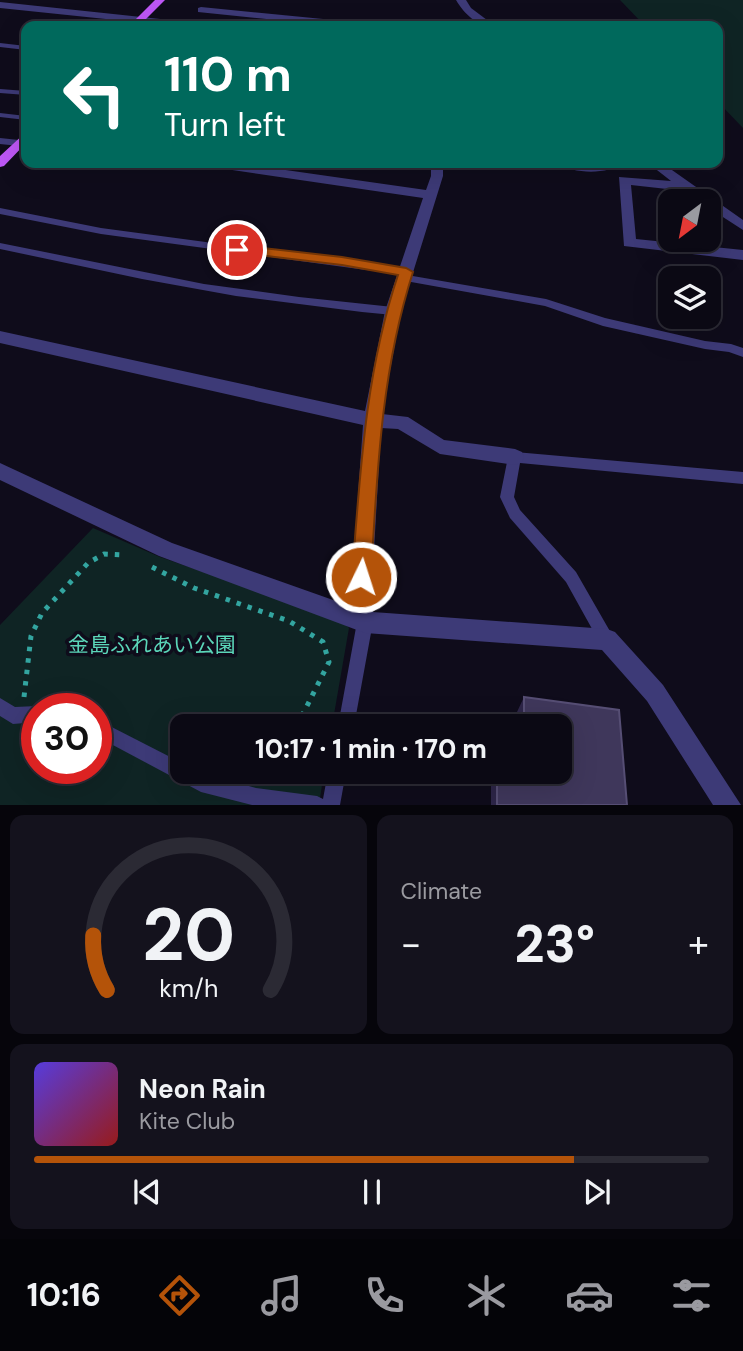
<!DOCTYPE html>
<meta charset="utf-8">
<style>
:root{--surface:#0b0914;--page:#14121d;--text:#f1f3f6;--muted:#9a9aa0;--line:#2b2a34;--accent:#b45309}
body{margin:0;font-family:"DM Sans","Noto Sans JP",sans-serif;background:var(--page);color:var(--text);height:100vh;display:flex;flex-direction:column;font-size:26px;white-space:nowrap}
*{box-sizing:border-box;margin:0}
p{font-size:23px;color:var(--muted)}
.icon{flex:none;width:38px;height:38px;fill:none;stroke:currentColor;stroke-width:2;stroke-linecap:round;stroke-linejoin:round}
.map{position:relative;height:805px;overflow:hidden}
.side{display:flex;flex-direction:column;gap:10px;padding:10px;background:#06050b;flex:1}
.side>*{flex:none}
.banner{position:absolute;left:21px;top:21px;width:702px;height:147px;border-radius:14px;box-shadow:0 7px 28px #0002,0 0 0 2px var(--line);background:#00695c;color:#fff;overflow:hidden}
.needle{width:46px;rotate:212deg}
.controls{position:absolute;left:658px;top:189px;display:grid;gap:14px}
.controls a{display:grid;place-items:center;width:63px;height:63px;border-radius:14px;background:var(--surface);box-shadow:0 7px 28px #0002,0 0 0 2px var(--line);font-size:35px}
.speed{position:absolute;left:21px;top:693px;display:flex;gap:14px;font-size:35px;font-weight:700;text-align:center}
.speed>*{display:grid;place-content:center;width:91px;height:91px;border-radius:50%;background:var(--surface);box-shadow:0 7px 28px #0002,0 0 0 2px var(--line);line-height:1}
.speed .limit{border:10px solid #d22;background:#fff;color:#111}
.pin{position:absolute;display:grid;place-items:center;width:60px;height:60px;color:#fff;margin:-30px;border:4px solid #fff;border-radius:50%;box-shadow:0 2px 7px #0007}
.me{position:absolute;width:77px;margin:-38px;rotate:4deg;stroke-linejoin:round;filter:drop-shadow(0 0 5px #0008)}
.turn{display:flex;align-items:center;gap:24px;height:147px;padding:0 28px;font-size:32px}
.turn .icon{width:91px;height:91px;stroke-width:2.5}
.turn b{display:block;font-size:49px;line-height:60px}
.big{font-size:52px;font-weight:800;line-height:1.1}
.side .widget{flex:1;display:flex;flex-direction:column;justify-content:center;gap:10px;min-width:0;padding:0 24px;border-radius:14px;background:var(--page)}
.side .dial{align-items:center;gap:0}
.dial svg{height:182px;overflow:visible;fill:none;stroke:var(--line);stroke-width:7;stroke-linecap:round;text-anchor:middle}
.dial text{fill:var(--text);stroke:none}
.song{display:flex;align-items:center;gap:21px}
.cover{width:84px;height:84px;border-radius:10px;background:linear-gradient(135deg,hsl(250 70% 55%),hsl(0 70% 35%))}
.played{height:7px;border-radius:4px;background:linear-gradient(90deg,var(--accent) 80%,var(--line) 80%)}
.keys{display:flex;justify-content:space-around;direction:ltr}
.heat{display:flex;justify-content:space-between;align-items:center;font-size:38px;direction:ltr}
.side .tiles{flex:1;display:grid;gap:10px;grid-template-columns:1fr 1fr}
.widget:last-child{grid-column:span 2}
.trip{position:absolute;left:170px;top:714px;width:402px;height:70px;border-radius:14px;background:var(--surface);box-shadow:0 7px 28px #0002,0 0 0 2px var(--line);font-weight:800;line-height:70px;text-align:center}
.dock{display:flex;height:112px;justify-content:space-around;align-items:center;background:#040408;color:var(--muted)}
.dock .icon{width:49px;height:49px}
.dock .selected{color:var(--accent)}
.dock b{font-size:32px;color:var(--text)}
.map>svg:first-child{display:block}
.green{fill:#0f2424;fill-rule:evenodd}
.lines{fill:none;stroke-linecap:round;stroke-linejoin:round}
.path{stroke:#33a5a0;stroke-width:5;stroke-dasharray:4.5 7;stroke-linecap:butt}
.service{fill:#3d3a77;fill-rule:evenodd}
.minor{fill:#3d3a77;fill-rule:evenodd}
.primary{fill:#bd57f5;fill-rule:evenodd}
.wall{fill:#2d2548}
.building{fill:#3f375b;stroke:#564e74;stroke-width:2}
.route{fill:#b45309;stroke:#753606;stroke-width:2}
.labels{text-anchor:middle;stroke-width:7;stroke-linejoin:round;paint-order:stroke}
.near-park-label{font-size:21px;fill:#5bd6b9;stroke:#0f0c1b}
</style>
<div class="map">
<svg width="743" height="805" viewBox="0 0 743 805">
<rect width="100%" height="100%" fill="#0f0c1b"/>
<path class="green" d="M620,0h123v128l-25,-26v-76h-73z
M93,528l67,29 182,63 7,8 -17,98h-150v46h142l-5,33h-319v-180zM37,709h59v59h-59z"/>
<g class="lines">
<path class="path" d="M152,567l42,21 95,33 34,21 6,20 -32,64
M24,697l7,-61 11,-23 46,-50 16,-9 21,1"/>
<path class="service" d="M0,43l26,3v4l-26,-3z
M0,89l26,2v4l-26,-2z
M0,113l26,3v4l-26,-3z
M0,138l19,2 4,3 -4,3 -19,-2z
M0,208l101,20 305,41 5,3 -4,3 139,24 59,19 100,23 26,3 12,4v9l-14,-5 -24,-3 -102,-23 -58,-20 -145,-26 -1,-2 4,-3 -302,-41 -101,-20z
M0,243l204,41 95,13 94,10 5,4 -5,4 -31,-3 -126,-16 -94,-17 -142,-30z
M515,452l228,20v12l-223,-21 -6,34 6,13 56,62 39,68 -2,5 -6,3 -6,-3 -35,-63 -56,-64 -10,-21 8,-40 2,-4z
M365,615l5,2 3,5 -19,104h-16l19,-104 3,-5z
M0,698l15,9 22,-1 6,3h-6v13l-24,2 -13,-8z
M96,719l86,44v9h16l58,16 61,8 6,3 5,-27h18l-6,33h-88l-51,-13 -105,-56z"/>
<path class="minor" d="M456,0h10l5,8 24,18c-17,1 -30,-11 -39,-26z
M0,2l198,21 5,3h-30l-173,-18z
M201,7l163,16 5,3h-33l-138,-14v-4z
M206,163h30l190,27 5,-14v-13h12v13l-42,135 -19,103 26,3 36,23 71,9 7,3 2,5 -2,5 -7,3 -75,-11 -42,-25 -17,-1 -10,175 2,9 234,17 8,3 48,53 78,120h-28l-66,-104 -45,-51 -237,-17 -206,-77 -159,-76v-17l172,80 178,63 13,-181 -363,-82v-12l365,80 20,-100 38,-113 -211,-31z
M559,163h63c-13,12 -51,11 -63,0z
M648,163h14l81,57v10l-34,-22v-7h-9l-15,-10 -54,-6 5,54 107,11v10l-119,-14 -5,-69 52,4z"/>
<path class="primary" d="M155,0h10l-26,26h-10z
M26,132v11l-22,23 -4,1v-11z"/>
</g>
<path class="wall" d="M524,697l95,13 8,95h-136v-24l5,-9h64v-46h-43v-14z"/>
<path class="building" d="M524,697l95,13 8,95h-130v-33h17l10,1v-1h36v-46h-36z"/>
<path class="route" d="M237,245l105,12 64,11 7,4c-32,99 -36,202 -42,305l-3,6 -7,3 -6,-3 -3,-6c8,-102 13,-204 46,-302l-56,-10 -109,-13 -2,-2z"/>
<g class="labels">
<g class="near-park-label">
<text x="152" y="652">金島ふれあい公園</text>
</g>
</g>
</svg>
<div class="controls">
<a><svg class="needle" viewBox="-14 -14 28 28"><path d="M0-13l5 13h-10z" fill="#e53935"/><path d="M0 13l5-13h-10z" fill="#9a9aa0"/></svg></a>
<a><svg class="icon" aria-label="layers" viewBox="0 0 24 24"><path d="M12 4l9 5-9 5-9-5zM3 14l9 5 9-5"/></svg></a>
</div>
<div class="speed"><div class="limit">30</div></div>
<div class="pin" style="left:237px;top:250px;background:#d93025"><svg class="icon" aria-label="arrive" viewBox="0 0 24 24"><path d="M6 21V4h12l-3 4 3 4H6"/></svg></div>
<svg class="me" style="left:361px;top:577px" viewBox="-20 -20 40 40"><circle r="17" fill="#b45309" stroke="#fff" stroke-width="3"/><path d="M0-11L8 9 0 5-8 9z" fill="#fff"/></svg>
<div class="trip">10:17 · 1 min · 170 m</div>
<div class="banner">
<div class="turn"><svg class="icon" aria-label="left" viewBox="0 0 24 24"><path d="M17 20v-9H6M10 6l-5 5 5 5"/></svg><div><b>110 m</b>Turn left</div></div>
</div>
</div>
<section class="side">
<div class="tiles">
<div class="widget dial"><svg viewBox="0 0 100 80">
<path d="M14 69A42 42 0 1 1 86 69"/>
<path d="M14 69A42 42 0 0 1 8 45" stroke="#b45309"/>
<text x="50" y="56" font-size="32" font-weight="700">20</text>
<text x="50" y="72" font-size="11">km/h</text>
</svg></div>
<div class="widget"><p>Climate</p>
<div class="heat"><a>−</a><b class="big">23°</b><a>+</a></div>
</div>
<div class="widget">
<div class="song"><i class="cover"></i><div><b>Neon Rain</b><p>Kite Club</p></div></div>
<div class="played"></div>
<div class="keys"><svg class="icon" aria-label="previous" viewBox="0 0 24 24"><path d="M18 5L8 12l10 7zM5 5v14"/></svg><svg class="icon" aria-label="pause" viewBox="0 0 24 24"><path d="M8 5v14M16 5v14"/></svg><svg class="icon" aria-label="next" viewBox="0 0 24 24"><path d="M6 5l10 7-10 7zM19 5v14"/></svg></div>
</div>
</div>
</section>
<nav class="dock">
<b>10:16</b>
<svg class="icon selected" aria-label="directions" viewBox="0 0 24 24"><path d="M12 3l9 9-9 9-9-9zM9 14v-3h6M13 9l2 2-2 2"/></svg>
<svg class="icon" aria-label="music" viewBox="0 0 24 24"><path d="M9 18V5l10-2v13"/><circle cx="6" cy="18" r="3"/><circle cx="16" cy="16" r="3"/></svg>
<svg class="icon" aria-label="phone" viewBox="0 0 24 24"><path d="M5 4h4l2 5-3 2q2 4 5 5l2-3 5 2v4C11 20 4 13 5 4z"/></svg>
<svg class="icon" aria-label="climate" viewBox="0 0 24 24"><path d="M12 3v18M4 7l16 10M4 17L20 7"/></svg>
<svg class="icon" aria-label="car" viewBox="0 0 24 24"><path d="M5 17H2v-5l4-1 3-4h7l3 4 3 1v5h-3M9 17h6M6 11h13"/><circle cx="7" cy="17" r="2"/><circle cx="17" cy="17" r="2"/></svg>
<svg class="icon" aria-label="filters" viewBox="0 0 24 24"><path d="M4 7h16M4 17h16"/><circle cx="9" cy="7" r="2"/><circle cx="15" cy="17" r="2"/></svg>
</nav>
